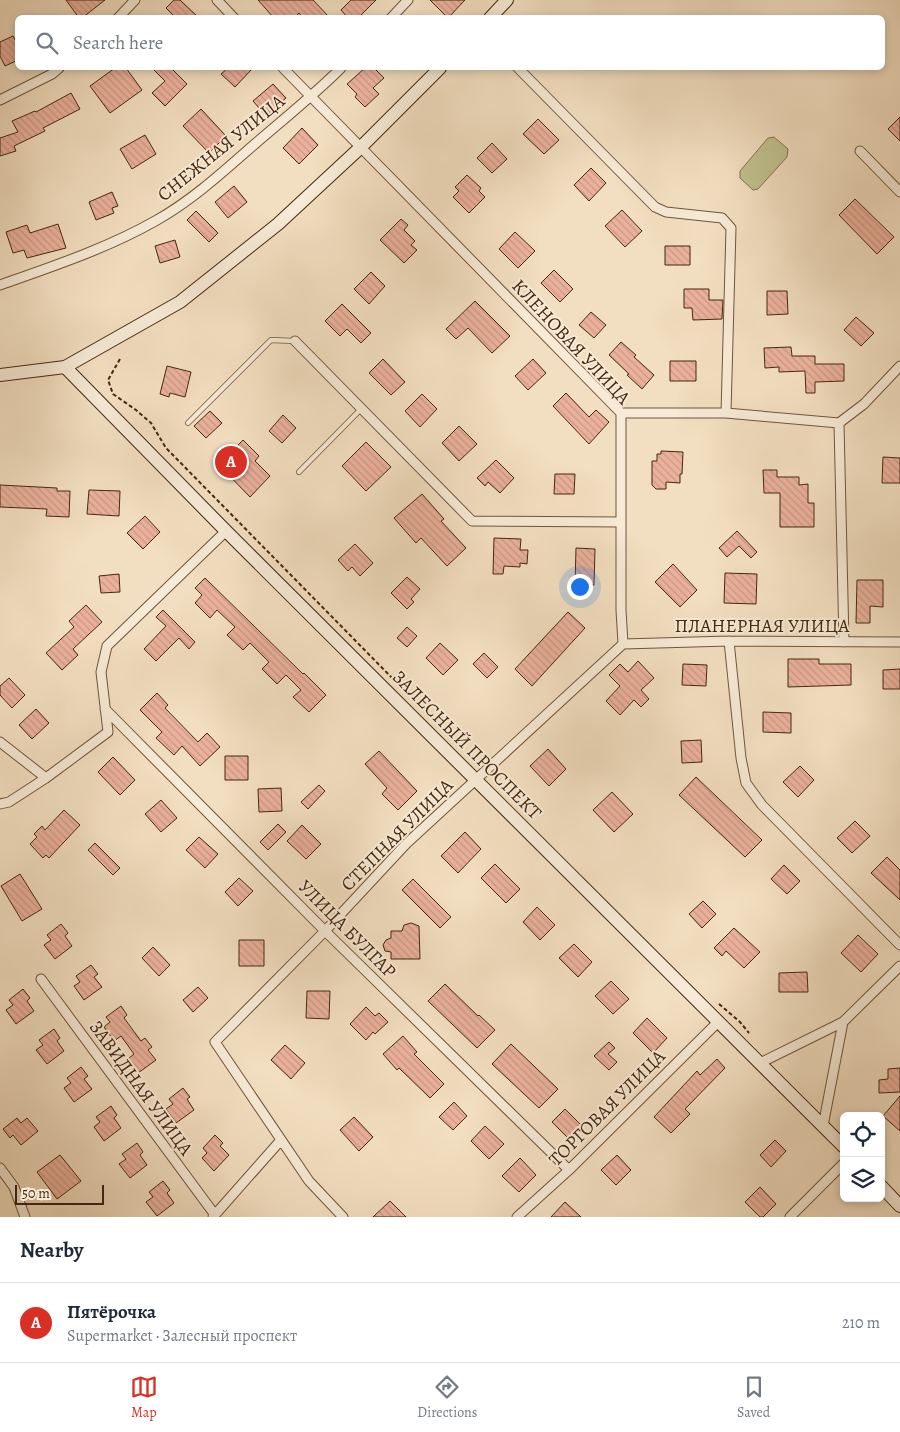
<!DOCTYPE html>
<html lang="en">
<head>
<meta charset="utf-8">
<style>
  body { margin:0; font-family:Alegreya,serif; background:#f6f6f7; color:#1f2937 }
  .controls { position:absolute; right:15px; bottom:15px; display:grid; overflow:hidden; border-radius:8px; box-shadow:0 2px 8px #0003 }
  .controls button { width:45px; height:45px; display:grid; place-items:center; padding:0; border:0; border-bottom:1px solid #e0e1e3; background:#fff; color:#1f2937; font:25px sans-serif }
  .scale { position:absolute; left:15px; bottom:12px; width:89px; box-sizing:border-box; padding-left:5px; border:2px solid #44270e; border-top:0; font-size:14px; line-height:18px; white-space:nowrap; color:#44270e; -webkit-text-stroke:4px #f7ead6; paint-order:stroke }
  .you { position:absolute; left:579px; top:586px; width:18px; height:18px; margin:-12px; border:4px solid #fff; border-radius:50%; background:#1a73e8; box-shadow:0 0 0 8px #1a73e833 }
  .badge { display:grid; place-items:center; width:32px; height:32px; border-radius:50%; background:#d93025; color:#fff; font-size:16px; font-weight:700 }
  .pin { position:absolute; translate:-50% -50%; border:2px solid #fff; box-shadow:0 1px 5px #0006 }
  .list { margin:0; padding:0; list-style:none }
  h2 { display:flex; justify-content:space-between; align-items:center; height:65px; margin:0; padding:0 20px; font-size:21px }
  h2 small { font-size:16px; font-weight:400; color:#747a83 }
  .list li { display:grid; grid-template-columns:32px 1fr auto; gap:15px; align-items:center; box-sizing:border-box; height:80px; padding:0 20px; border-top:1px solid #e0e1e3 }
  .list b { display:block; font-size:19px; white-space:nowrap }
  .list p { margin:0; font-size:16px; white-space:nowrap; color:#747a83 }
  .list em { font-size:16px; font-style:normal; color:#747a83 }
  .icon { flex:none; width:28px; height:28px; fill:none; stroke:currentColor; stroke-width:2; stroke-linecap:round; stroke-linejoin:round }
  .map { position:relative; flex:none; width:900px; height:1217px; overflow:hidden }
  .search { position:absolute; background:#fff; box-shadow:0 2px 8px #0003; left:15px; right:15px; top:15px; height:55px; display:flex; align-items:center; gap:12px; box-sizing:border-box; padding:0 18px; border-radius:8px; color:#747a83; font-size:19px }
  .sheet { height:145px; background:#fff }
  nav { display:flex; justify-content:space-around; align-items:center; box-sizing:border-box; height:70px; border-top:1px solid #e0e1e3; background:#fff; font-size:14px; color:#747a83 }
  nav a { display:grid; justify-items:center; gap:2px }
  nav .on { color:#d93025 }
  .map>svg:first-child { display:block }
  .pitch { fill:#c0c08e; stroke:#82744e }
  .building { fill:url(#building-back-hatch); stroke:#44270e }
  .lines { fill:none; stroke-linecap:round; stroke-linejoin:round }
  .lane-casing { stroke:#70553a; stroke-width:6 }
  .street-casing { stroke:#70553a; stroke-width:11 }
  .secondary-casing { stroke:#44270e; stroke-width:14 }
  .path { stroke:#44270e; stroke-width:2; stroke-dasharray:4 2.5; stroke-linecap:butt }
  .lane { stroke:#f7ead6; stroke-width:4.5 }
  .street { stroke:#f7ead6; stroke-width:9 }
  .secondary { stroke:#f7ead6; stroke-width:12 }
  .labels { text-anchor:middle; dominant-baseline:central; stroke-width:4; stroke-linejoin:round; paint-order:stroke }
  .street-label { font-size:19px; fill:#44270e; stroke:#f7ead6 }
</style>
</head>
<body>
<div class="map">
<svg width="900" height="1217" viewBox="0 0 900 1217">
  <defs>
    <pattern id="building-back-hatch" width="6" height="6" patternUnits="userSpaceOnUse" patternTransform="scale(1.25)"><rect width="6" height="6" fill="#ebb19c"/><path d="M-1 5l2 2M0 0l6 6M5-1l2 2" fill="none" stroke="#cb9885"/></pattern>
  </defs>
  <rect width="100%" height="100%" fill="#f2dec0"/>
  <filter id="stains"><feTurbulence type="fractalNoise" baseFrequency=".004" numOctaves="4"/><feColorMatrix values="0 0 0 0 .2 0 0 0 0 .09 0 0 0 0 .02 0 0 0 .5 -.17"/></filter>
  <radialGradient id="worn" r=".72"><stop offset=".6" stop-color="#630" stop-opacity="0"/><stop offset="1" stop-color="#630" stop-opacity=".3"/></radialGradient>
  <!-- pitch -->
  <path class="pitch" d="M774,137l14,12 -1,8 -29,32 -5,1 -13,-12v-7l28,-33z"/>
  <!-- building -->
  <path class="building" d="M66,0h39l-23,18h-3z
    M174,0h6l19,18h-23l-10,-10z
    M258,0h55l17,18h-27l-4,-5 -4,5h-21z
    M351,0h25l-18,18h-10l-7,-8z
    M430,0h35l-17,18z
    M13,36l5,9v15l-13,6 -5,-10v-14z
    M115,68h11l16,22 -32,23 -20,-27z
    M152,68h19l16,16 -22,22 -13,-13 13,-12z
    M228,68h25l-18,19 -14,-13z
    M365,68h9l10,10 -11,10 6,6 -14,13 -10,-10 2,-3 -10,-10z
    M273,84l13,14 -20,18 -13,-15z
    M71,93l9,16 -37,19 2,3 -31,15 2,5 -16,5v-18l18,-6 -6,-11 23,-10 1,1z
    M201,109l25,27 -17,17 -26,-27z
    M900,117v24l-12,-12z
    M538,119l21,21 -15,14 -21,-20z
    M302,128l16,17 -19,19 -16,-16z
    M145,135l11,19 -24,15 -12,-20z
    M492,143l15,16 -15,14 -15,-15z
    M591,168l15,15 -17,18 -15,-16z
    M467,175l14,13 -2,3 6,6 -16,16 -16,-16 6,-6 -4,-4z
    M234,186l13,16 -19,16 -13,-16z
    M112,192l6,14 -6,2 2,5 -18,7 -7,-18z
    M855,199l39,38 -17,17 -38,-39z
    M622,210l20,21 -17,16 -20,-21z
    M196,211l22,22 -9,9 -22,-22z
    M401,219l7,6 -4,5 11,11 -4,4 6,5 -13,13 -24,-23z
    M58,224l8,24 -39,10 -3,-8 -11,3 -7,-21 21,-7 3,8z
    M515,232l20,19 -17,17 -19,-19z
    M175,240l5,17 -20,6 -5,-17z
    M665,246h25v19h-25z
    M554,270l19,19 -13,13 -19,-19z
    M371,272l14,14 -16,18 -15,-15z
    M684,289h25v11h14l-1,19 -29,1 -1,-12h-8z
    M767,291h20l1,23 -21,1z
    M475,301l35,35 -18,17 -24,-25 -12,11 -10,-10z
    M342,304l29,29 -10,10 -14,-14 -7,7 -15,-15z
    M591,312l15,13 -12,13 -15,-13z
    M856,317l18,16 -13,13 -17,-16z
    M621,342l15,13 -2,2 20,18 -12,14 -15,-14 2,-1 -20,-19z
    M791,347l1,9h23v8h29v17l-29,1v11h-9l-1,-22 -26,1v-5l-14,1 -1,-20z
    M383,359l22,23 -14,13 -22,-22z
    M533,359l13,14 -18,17 -13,-14z
    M670,361h26v20h-26z
    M167,366l24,6 -6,25 -15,-4 -1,4 -9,-3z
    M566,393l23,24 7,-7 13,12 -20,22 -36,-38z
    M422,394l15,15 -17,18 -15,-16z
    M210,411l12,12 -16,15 -12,-12z
    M283,415l13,13 -14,15 -13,-12z
    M459,426l18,18 -18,17 -17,-18z
    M243,440l16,16 -4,5 15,15 -20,21 -31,-32z
    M366,442l25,25 -25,24 -24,-25z
    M661,451l22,1 -1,22h-2v9l-14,-1v7h-10l-4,-4v-24h5v-7h4z
    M883,457l17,1v25h-18z
    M496,460l18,18 -14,15 -12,-11 -3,4 -8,-8z
    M763,470h14v7h22v8l9,-1v19h6v24h-34v-34h-16z
    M555,474h20l-1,20h-20z
    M0,485l57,3v3h13l-1,26 -23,-1 1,-7 -47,-2z
    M89,490l31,1 -1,25 -32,-2z
    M422,494l22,25 -3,2 25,27 -19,18 -26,-28 -5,5 -22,-25z
    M145,516l15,16 -17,17 -16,-16z
    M737,531l20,21 -6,6 -12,-12 -12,11 -8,-9z
    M494,538l27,1 -1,11h8l-1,14 -7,-1v4l-16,-1 -1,8h-10z
    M355,544l18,19 -13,13 -8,-9 -4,4 -10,-11z
    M576,548l19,1 -1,36h-19z
    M673,564l24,26 -17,17 -25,-25z
    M725,573l32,1 -1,30 -32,-1z
    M119,574l1,18 -19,1 -2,-17z
    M407,577l13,12 -9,10 3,3 -7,7 -16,-16z
    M205,578l98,96 1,-1 22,22 -17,17 -16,-15 8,-7 -15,-15 -9,9 -15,-15 7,-7 -19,-19 -7,7 -16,-15 8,-8 -18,-17 -7,8 -15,-15 7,-8 -7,-7z
    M857,580h26v27l-13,-1v17h-14z
    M86,605l16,17 -29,27 5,6 -16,15 -16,-17 28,-26 -5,-6z
    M163,610l32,32 -6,7 -10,-11 -23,23 -12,-12 22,-23 -10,-9z
    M568,612l17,16 -53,58 -17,-17z
    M407,627l10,9 -10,11 -10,-9z
    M440,643l18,17 -15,15 -17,-17z
    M484,653l14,14 -11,11 -14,-14z
    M788,659h31v5h32v21l-63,2z
    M638,661l16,17 -13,12 8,9 -8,8 -7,-7 -14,15 -14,-14 14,-15 -11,-11 11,-11 8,8z
    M683,664l24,1 -1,21 -24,-1z
    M900,669v20h-17v-19z
    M9,678l16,17 -13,13 -12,-13v-9z
    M157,693l11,12 -3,3 33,34 9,-9 13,14 -20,19 -18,-20 -8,9 -18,-17 6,-6 -22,-22z
    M36,709l13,14 -17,16 -13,-14z
    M763,712l28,1v20l-28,-1z
    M701,740l1,22 -20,1 -1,-22z
    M548,749l18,20 -17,17 -19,-20z
    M379,751l38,40 -19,19 -16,-16 5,-6 -22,-24z
    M225,756h23v24h-23z
    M113,757l22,23 -15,15 -22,-23z
    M800,766l14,14 -16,17 -15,-15z
    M696,777l66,63 -17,17 -66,-62z
    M319,785l6,6 -17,18 -7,-7z
    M281,788l1,23 -23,1 -1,-23z
    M612,792l21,22 -19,18 -21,-22z
    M161,800l16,18 -16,14 -16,-18z
    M64,810l16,15 -31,33 -3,-3 -3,3 -13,-14 7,-7 -3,-3 8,-8 3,4z
    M855,821l15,15 -18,17 -15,-15z
    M278,824l8,8 -18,18 -8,-8z
    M302,825l19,19 -15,15 -19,-18z
    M465,832l16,17 -23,24 -17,-17z
    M199,837l19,17 -13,14 -19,-18z
    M95,843l25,25 -7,7 -25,-25z
    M887,857l13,13v30l-29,-27z
    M495,864l25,25 -14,14 -25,-25z
    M784,865l16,16 -13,13 -16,-15z
    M20,874l22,35 -20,12 -21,-35z
    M239,878l14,13 -15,15 -13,-14z
    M413,879l38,38 -11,11 -38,-38z
    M703,901l13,13 -14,14 -13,-14z
    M537,907l18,18 -15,15 -17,-18z
    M411,923l8,3 1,33h-29v-7l-6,-1 -2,-6 3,-5 5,-2v-7h11l2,-6z
    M61,924l7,9 -3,3 7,10 -17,13 -11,-14 7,-5 -4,-5z
    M734,928l26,24 -16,16 -18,-17 -4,5 -8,-8z
    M858,935l20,19 -17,18 -20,-19z
    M239,940h25v26h-25z
    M574,944l18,18 -14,15 -19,-19z
    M153,947l17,18 -11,11 -17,-18z
    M91,965l7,9 -4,3 8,10 -18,13 -10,-14 6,-4 -4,-6z
    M807,972l1,20h-29v-19z
    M611,981l18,18 -16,15 -18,-18z
    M445,984l33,32 1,-1 16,15 -18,18 -49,-47z
    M198,987l10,11 -15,14 -10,-12z
    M23,989l7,9 -3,3 7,10 -18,13 -10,-14 7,-5 -4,-5z
    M307,991h23l-1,28 -23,-1z
    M121,1006l6,9 -3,3 17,23 4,-3 7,9 -4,3 8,10 -18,13 -10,-14 6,-5 -13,-18 -7,5 -10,-14 6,-5 -4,-5z
    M366,1007l9,9 4,-3 9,9 -13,12 -2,-2 -7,8 -16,-16z
    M647,1018l20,20 -14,15 -20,-20z
    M54,1029l6,9 -3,3 7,10 -17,13 -11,-14 7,-5 -4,-5z
    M403,1036l14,16 -3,2 30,30 -14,14 -31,-30 -2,2 -14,-16z
    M609,1042l6,6 -7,6 9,8 -8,8 -15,-14z
    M511,1044l47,45 -19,19 -47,-44z
    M285,1045l20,18 -14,16 -20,-19z
    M717,1059l8,9 -40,41 5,5 -19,19 -17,-16 43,-46 3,4z
    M81,1067l7,9 -4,3 8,10 -18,13 -10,-14 7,-5 -4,-5z
    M900,1068v24l-21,1v-13l9,-1v-10z
    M183,1088l7,9 -3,2 7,11 -18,13 -10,-14 7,-5 -4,-5z
    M900,1096v35l-17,-15z
    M454,1102l13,14 -14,14 -14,-13z
    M111,1106l6,9 -3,3 7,10 -17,13 -10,-14 6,-5 -4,-5z
    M565,1109l17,17 -13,13 -17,-17z
    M354,1117l19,20 -14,14 -19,-21z
    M17,1118l4,5 6,-5 11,13 -17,14 -8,-10 -3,3 -7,-9z
    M485,1126l19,18 -15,15 -18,-18z
    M215,1135l8,8 -3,3 9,9 -15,16 -12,-13 5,-5 -4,-5z
    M775,1140l11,11 -15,16 -11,-12z
    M137,1143l6,9 -3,3 7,10 -17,13 -11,-14 7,-5 -4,-5z
    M60,1155l21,26 -24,18 -20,-27z
    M617,1155l14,15 -15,15 -15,-15z
    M520,1158l16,17 -17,17 -17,-16z
    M163,1181l7,9 -3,3 7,10 -17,13 -11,-14 7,-5 -4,-5z
    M760,1187l16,17 -13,13h-3l-15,-15z
    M390,1201l16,16h-33z
    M565,1202l16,15h-30z"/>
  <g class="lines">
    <defs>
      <path id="lane" d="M188,423l83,-83 24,1
        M299,472l62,-63"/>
      <path id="street" d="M217,0l17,18
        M118,18l17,-18
        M391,18l17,-18
        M283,68l338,345v197l2,34
        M518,68l137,139 11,5 56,6 9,10 -5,185
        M0,100l52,-26 7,-6
        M860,151l40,41
        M0,285c54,-19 108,-37 157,-65 37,-21 68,-50 99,-77 29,-25 59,-49 85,-75
        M295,341l177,180 149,1
        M621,413h105l113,10 5,219
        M839,423l25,-19 36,-38
        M729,641l12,117 5,25 16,22 138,140
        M623,644l106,-3 171,1
        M105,709l220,222 244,239
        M0,742l46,36
        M0,804l9,-2 37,-24 62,-46 -7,-60 6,-26 119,-115
        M41,979l174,236
        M760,1063l83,-41
        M823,1126l20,-104 57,-56
        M0,1168l14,19 11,30
        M213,1217l68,-77
        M343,1217l-34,-36 -94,-139 110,-111 81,-87 217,-200
        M517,1217l52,-47 150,-149
        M790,1217l54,-54"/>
      <path id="secondary" d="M490,18l17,-18
        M65,367l161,164 618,616
        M0,375l65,-8 115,-65 98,-78 83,-77 79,-79
        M881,1186l19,20"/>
    </defs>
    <!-- lane casing -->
    <use href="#lane" class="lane-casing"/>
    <!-- street casing -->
    <use href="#street" class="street-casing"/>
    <!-- secondary casing -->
    <use href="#secondary" class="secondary-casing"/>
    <!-- path -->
    <path class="path" d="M120,359l-12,21 5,14 23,16 15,13 15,25 234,238
      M719,1004l21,18 9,11"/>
    <!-- lane -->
    <use href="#lane" class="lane"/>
    <!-- street -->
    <use href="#street" class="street"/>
    <!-- secondary -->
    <use href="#secondary" class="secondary"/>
  </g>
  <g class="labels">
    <!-- street labels -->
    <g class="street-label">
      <text transform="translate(221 148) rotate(-39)">СНЕЖНАЯ УЛИЦА</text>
      <text transform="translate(571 342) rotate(47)">КЛЕНОВАЯ УЛИЦА</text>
      <text x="762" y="626">ПЛАНЕРНАЯ УЛИЦА</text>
      <text transform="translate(467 745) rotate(45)">ЗАЛЕСНЫЙ ПРОСПЕКТ</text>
      <text transform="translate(397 835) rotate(-45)">СТЕПНАЯ УЛИЦА</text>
      <text transform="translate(347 929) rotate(45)">УЛИЦА БУЛГАР</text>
      <text transform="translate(141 1088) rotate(54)">ЗАВИДНАЯ УЛИЦА</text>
      <text transform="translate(607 1108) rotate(-45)">ТОРГОВАЯ УЛИЦА</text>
    </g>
  </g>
  <rect width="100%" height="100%" filter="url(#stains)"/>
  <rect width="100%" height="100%" fill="url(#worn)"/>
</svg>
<div class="controls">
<button><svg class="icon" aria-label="locate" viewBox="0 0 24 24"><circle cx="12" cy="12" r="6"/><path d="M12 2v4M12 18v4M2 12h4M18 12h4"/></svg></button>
<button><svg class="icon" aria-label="layers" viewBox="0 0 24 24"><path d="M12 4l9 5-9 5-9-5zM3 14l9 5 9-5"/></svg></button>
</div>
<div class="scale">50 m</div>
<div class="you"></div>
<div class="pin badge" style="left:231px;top:462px">A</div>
<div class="search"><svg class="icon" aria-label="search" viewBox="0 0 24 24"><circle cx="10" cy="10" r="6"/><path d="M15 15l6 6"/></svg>Search here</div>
</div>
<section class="sheet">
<h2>Nearby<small></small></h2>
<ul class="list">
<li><span class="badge">A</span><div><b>Пятёрочка</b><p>Supermarket · Залесный проспект</p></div><em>210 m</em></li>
</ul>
</section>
<nav>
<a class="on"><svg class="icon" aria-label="map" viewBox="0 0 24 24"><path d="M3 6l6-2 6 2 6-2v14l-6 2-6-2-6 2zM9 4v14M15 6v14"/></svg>Map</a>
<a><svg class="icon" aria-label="directions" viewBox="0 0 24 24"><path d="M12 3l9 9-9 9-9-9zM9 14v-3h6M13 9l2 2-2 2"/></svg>Directions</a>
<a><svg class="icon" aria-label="saved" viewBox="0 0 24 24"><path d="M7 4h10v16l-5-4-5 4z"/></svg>Saved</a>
</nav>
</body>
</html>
